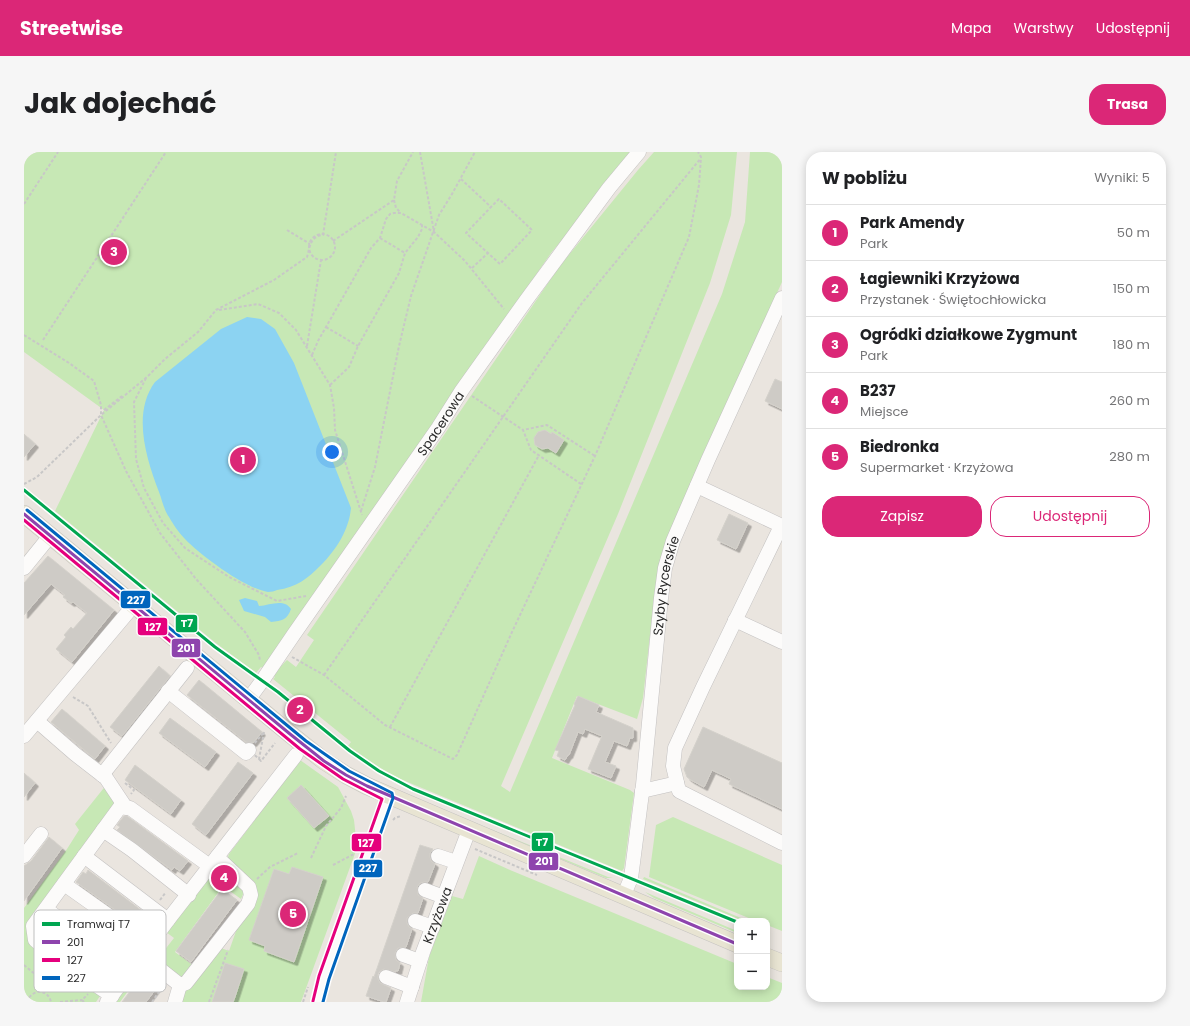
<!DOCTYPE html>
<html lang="pl">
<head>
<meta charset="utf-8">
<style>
  body { margin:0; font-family:Poppins,sans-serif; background:#f6f6f6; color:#202124 }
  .controls { position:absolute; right:12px; bottom:12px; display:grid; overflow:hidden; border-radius:8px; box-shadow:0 2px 10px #0003 }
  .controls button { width:36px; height:36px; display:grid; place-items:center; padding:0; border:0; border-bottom:1px solid #e0e0e0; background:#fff; color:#202124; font:20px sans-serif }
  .you { position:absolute; left:308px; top:300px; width:14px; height:14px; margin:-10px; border:3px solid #fff; border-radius:50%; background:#1a73e8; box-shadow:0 0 0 6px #1a73e833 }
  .badge { display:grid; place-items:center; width:26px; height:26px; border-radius:50%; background:#db2777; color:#fff; font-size:13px; font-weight:700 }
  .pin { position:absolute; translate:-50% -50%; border:2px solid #fff; box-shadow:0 1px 4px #0006 }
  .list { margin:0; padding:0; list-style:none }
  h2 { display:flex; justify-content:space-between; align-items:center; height:52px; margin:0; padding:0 16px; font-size:17px }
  h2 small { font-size:13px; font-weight:400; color:#757577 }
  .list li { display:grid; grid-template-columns:26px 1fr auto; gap:12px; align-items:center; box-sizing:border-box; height:56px; padding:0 16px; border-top:1px solid #e0e0e0 }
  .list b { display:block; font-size:15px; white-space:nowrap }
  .list p { margin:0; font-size:13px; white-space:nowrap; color:#757577 }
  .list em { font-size:13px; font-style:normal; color:#757577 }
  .actions { display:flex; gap:8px; padding:12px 16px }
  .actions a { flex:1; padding:9px 0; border:1px solid #db2777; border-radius:16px; text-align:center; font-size:14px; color:#db2777 }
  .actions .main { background:#db2777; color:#fff }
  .map { position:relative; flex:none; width:758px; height:850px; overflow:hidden; border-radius:16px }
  header { display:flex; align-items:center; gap:24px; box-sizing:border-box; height:56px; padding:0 20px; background:#db2777; color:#fff }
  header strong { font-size:19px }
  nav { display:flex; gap:22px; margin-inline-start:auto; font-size:14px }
  .intro { display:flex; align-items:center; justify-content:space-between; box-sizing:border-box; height:96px; padding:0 24px }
  h1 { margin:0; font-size:28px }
  .button { padding:10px 18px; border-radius:16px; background:#db2777; color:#fff; font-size:14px; font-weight:700 }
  main { display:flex; gap:24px; padding:0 24px }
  aside { flex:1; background:#fff; border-radius:16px; box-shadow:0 2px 10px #0003 }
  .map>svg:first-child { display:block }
  .green { fill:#c7e8b5 }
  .water { fill:#8cd3f2 }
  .building { fill:#cecbc6; stroke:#d4d1cb; filter:url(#shadow) }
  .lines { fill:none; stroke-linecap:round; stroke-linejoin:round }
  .minor-casing { stroke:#c3c1c1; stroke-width:15 }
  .major-casing { stroke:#c5c3c1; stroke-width:18 }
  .path { stroke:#c8c7c7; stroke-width:2; stroke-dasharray:3 2; stroke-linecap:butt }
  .minor { stroke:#fcfbfa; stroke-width:14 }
  .major { stroke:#e8e4d2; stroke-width:17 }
  .bus-1-casing { stroke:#fff; stroke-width:6 }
  .bus-2-casing { stroke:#fff; stroke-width:6 }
  .bus-3-casing { stroke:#fff; stroke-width:6 }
  .bus-1 { stroke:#8e44ad; stroke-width:3 }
  .bus-2 { stroke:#e5007d; stroke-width:3 }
  .bus-3 { stroke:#0065bd; stroke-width:3 }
  .tram-1-casing { stroke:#fff; stroke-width:6 }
  .tram-1 { stroke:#00a651; stroke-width:3 }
  .labels { text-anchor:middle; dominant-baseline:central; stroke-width:4; stroke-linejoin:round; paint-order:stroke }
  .street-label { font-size:13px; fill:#2a2a2a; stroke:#fff }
  .key { fill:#fff; stroke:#bfbfbf; stroke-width:1 }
  .key-label { font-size:11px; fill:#2a2a2a }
  .line-badge { stroke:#fff; stroke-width:1.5 }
  .badge-label { font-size:11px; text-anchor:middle; font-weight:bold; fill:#fff }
</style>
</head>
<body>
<header>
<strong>Streetwise</strong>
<nav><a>Mapa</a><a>Warstwy</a><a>Udostępnij</a></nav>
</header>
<div class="intro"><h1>Jak dojechać</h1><a class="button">Trasa</a></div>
<main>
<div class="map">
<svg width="758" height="850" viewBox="0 0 758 850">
  <defs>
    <filter id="shadow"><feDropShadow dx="3.5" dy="3.5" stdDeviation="0" flood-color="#0004"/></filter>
  </defs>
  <rect width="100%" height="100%" fill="#eae5df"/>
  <!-- green -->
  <path class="green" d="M0,0h612l-85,101 -287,416 -3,-2 -5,6 -39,-29 -162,-133 49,-101 -80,-58z
    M630,0h83l-6,63 -21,68 -92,231 -117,272 9,6 212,-498 23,-72 5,-70h32v130l-78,173 -37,85 -12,50 -12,108 -6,21 -60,-23 -25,62 78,32 4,3 -10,75 -2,3 -229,-95 -28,-18 -17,-12 3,-4 -78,-63 2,-2 -3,-2 15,-15 9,7 18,-27 -7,-5 252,-368 79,-97z
    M276,608l38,27 13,24 3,9 3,28 -56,154h-124l5,-16 36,-39 11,4 12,-34 13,-21 -27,-36 2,-6z
    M83,632l11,20 -89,123 71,66v3l-4,6h-72v-94l43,-59 12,-19 -4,-6z
    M649,665l109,48v66l-15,-6v-4h-11l-107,-44 7,-52z
    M442,667l142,58 5,1h-7z
    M455,704l31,14 227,94v23h30v-10l15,6v19h-361l8,-45 23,-61 11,3z
    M196,714l23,20 1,6 -3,7 -18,-13 -48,66 20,15 -10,13 -29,-19 18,-23 -8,-6 50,-65z
    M620,725l104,44h-5l-100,-42z
    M621,740l92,39v2l-83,-35z
    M120,814l1,2 -25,34h-4l25,-35z"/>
  <!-- water -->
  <path class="water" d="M223,165l14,2 14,10 19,34 57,145c-2,22 -15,42 -30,57 -14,14 -24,22 -44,25 -2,1 -6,2 -9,2 -22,-3 -68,-37 -83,-53 -6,-6 -12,-15 -16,-22 -5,-7 -7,-17 -10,-25 -13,-34 -27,-79 -4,-110l66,-53z
    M221,446l12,3 2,5c11,-1 25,-8 32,3 -4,11 -9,12 -20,13l-6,-5 -21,-6 -5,-11z"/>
  <!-- building -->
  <path class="building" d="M751,227l7,3v27l-17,-8z
    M521,278l6,4 1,-2 12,8 -8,13 -8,-5 -6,1 -7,-4 -1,-7 4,-6z
    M0,282l11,10 -11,13z
    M705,362l19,9 -12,26 -19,-9z
    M24,404l66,54 -42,52 -16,-13 10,-12 -2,-2 7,-8 2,2 14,-16 -14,-11 -2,1 -8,-6 2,-2 -14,-11 -27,31v-32z
    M135,514l11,10 -48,60 -12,-9z
    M175,528l63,52 -9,11 -7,-1 -59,-47z
    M554,544l21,9 -3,7 37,16v10h-3l-3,8 -13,-5 -9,21 11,4 -5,12 -23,-9 14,-33 -17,-7 -2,5 -5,-2 -9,23h-1l-3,5 -8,-4 2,-5 -4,-1 20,-45 -1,-1z
    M38,557l43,37 -10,13 -44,-37z
    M146,566l46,34 -11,15 -46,-34z
    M679,575l79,36v46l-53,-25 2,-5 -19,-9 -8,17 -13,-7 -4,-3 -3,-8z
    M214,610l15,11 -47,62 -14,-11z
    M111,613l46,35 -10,14 -46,-34z
    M0,621l11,10 -11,14z
    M277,633l28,31 -15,12 -27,-30z
    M100,664h3l61,45 -8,10 -6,-4 -2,3 -55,-40 3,-3 -3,-2z
    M25,685l13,11 -38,53v-35l7,-5z
    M396,693l13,4 -3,4v4l1,4 4,3 -7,18h-4l-4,1 -3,4 1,8 5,3 -5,15h-5l-6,5v5l2,4 3,2 -6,18 -8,1 -3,5 1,7 4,3 -2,8 -2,-1v2l-12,-3 -4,2 -2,3v5l2,4 11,5 -5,14h-2l-18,-6 7,-20 1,1z
    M268,715l31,10 -29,85 -30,-11 1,-5 -16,-6 25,-71 15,5z
    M64,718l54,41 -2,3 5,4 -6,9 -63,-45 7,-10 3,2z
    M198,737l15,11 -46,62 -15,-11z
    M201,811l19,6 -9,28 -2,5h-21z
    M122,818l16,11 -16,21h-24z"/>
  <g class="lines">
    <defs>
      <g id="minor">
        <path d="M673,334l85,40"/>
        <path d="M757,374l-78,161 -28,61 -2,18 6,25 103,52"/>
        <path d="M0,416l26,-32"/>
        <path d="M711,468l47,22"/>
        <path d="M144,539l78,62 3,-3"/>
        <path id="s1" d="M224,548l14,-19 32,-47 144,-206 24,-38 65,-91 82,-111 30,-36"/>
        <path d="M13,569l38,33 31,24 20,30"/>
        <path d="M0,584l110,-131"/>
        <path d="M78,623l85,-107"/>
        <path d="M618,639l35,-8"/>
        <path d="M79,678l29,20 57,45"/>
        <path d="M0,704l17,-22"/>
        <path d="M60,704l84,64"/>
        <path d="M414,704l18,6"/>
        <path d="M40,732l86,61"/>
        <path d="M401,738l19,7"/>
        <path id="s2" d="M600,743l7,-17 12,-93 18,-187 4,-30 8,-27 35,-81 74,-162"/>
        <path d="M22,757l84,62"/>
        <path d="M391,769l18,6"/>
        <path d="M118,803l38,30 -5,17"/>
        <path d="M379,803l17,6"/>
        <path d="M362,825l26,10"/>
        <path d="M156,833l6,-2 62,-79 3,-9 -2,-8 -32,-30"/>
        <path d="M88,844l-60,-41 -17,-15 -2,-14 87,-119 10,1 81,59"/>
        <path d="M83,850l61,-82 128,-165"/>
        <path d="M294,850l6,-24 64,-182"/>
        <path id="s3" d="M383,850l16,-50 46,-122"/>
      </g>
      <path id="major" d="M0,362l266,220 34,27 22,14 21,11 370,158
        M743,805l15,6"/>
    </defs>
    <!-- minor casing -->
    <use href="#minor" class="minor-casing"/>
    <!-- major casing -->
    <use href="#major" class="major-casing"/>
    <!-- path -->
    <path class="path" d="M396,0l14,80 31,29 39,48
      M437,27l30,28 -25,26 34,31 32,-34 -33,-31 -8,8
      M370,48l2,8 4,4
      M0,52l34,-52
      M263,78l23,14
      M285 95a13 13 0 1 1 26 0a13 13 0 1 1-26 0Z
      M356,86l25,15
      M309,89l61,-41 3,-19 16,-29
      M448,116l16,-15
      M195,158l39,-6 21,9 17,17 34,55 4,23 1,22 27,85
      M302,175l32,19
      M0,183l45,28 25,18 7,24v10l25,56 34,62 36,46 49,53 14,23 1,6
      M19,188l123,-188
      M283,194l14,-86
      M288,203l6,-14 53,-93 9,-10 6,-19 4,-5 4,-1h7l33,19
      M122,226l-12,24 2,57 8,29 19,35 22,25 44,29 48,24 29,-5
      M306,233l19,-18 9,-21 41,-73 6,-20 13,-16 4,-8v-4
      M448,244l51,34
      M80,258l18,-14
      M0,332l13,-7 64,-62 46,-38 18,-18 33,-27 18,-22 58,-30 33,-23c3,-10 3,-21 16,-22l13,-83
      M557,332l-50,-34 -8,-20 24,-5 48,31
      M337,359l14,-44 24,-121 12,-50 28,-81 13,-21 23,-42
      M268,505l32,18 61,50 68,34 4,-4 55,-123 83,-176 94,-219 10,-52 2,-28 -3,-5
      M300,523l258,-372 119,-145
      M49,545l15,9 23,37
      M366,575l149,-272
      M240,580l-5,27 -10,-9z
      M235,607l2,2 14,-18
      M101,631l9,7 -3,4
      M369,668l2,-2 6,-2
      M451,697l62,26
      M287,706l15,-32 15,-18 5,-12
      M309,713l21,-11
      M233,727l13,-12 28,-14
      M136,748l6,-8
      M0,813l12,10 8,-11
      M12,823l2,17
      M3,850c4,-13 21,-14 24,0
      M36,850l22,-2
      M60,850l-2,-2 6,-6
      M128,850l11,-16
      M185,850l19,-52
      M279,850l5,-15"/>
    <!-- minor -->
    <use href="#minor" class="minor"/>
    <!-- major -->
    <use href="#major" class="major"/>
    <defs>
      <path id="bus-1" d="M0,362l266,220 34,27 22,14 21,11 370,158"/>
      <path id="bus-2" d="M0,368l276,229 43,30 39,20 -63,177 -6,25"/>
      <path id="bus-3" d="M3,358l279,231 43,30 43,22 1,5 -64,181 -6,23"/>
    </defs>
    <!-- bus-1 casing -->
    <use href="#bus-1" class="bus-1-casing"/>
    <!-- bus-2 casing -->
    <use href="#bus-2" class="bus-2-casing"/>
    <!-- bus-3 casing -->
    <use href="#bus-3" class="bus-3-casing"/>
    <!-- bus-1 -->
    <use href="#bus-1" class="bus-1"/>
    <!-- bus-2 -->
    <use href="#bus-2" class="bus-2"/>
    <!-- bus-3 -->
    <use href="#bus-3" class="bus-3"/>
    <defs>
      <path id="tram-1" d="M0,338l191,157 63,45 72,59 29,20 34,18 324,133"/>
    </defs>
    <!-- tram-1 casing -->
    <use href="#tram-1" class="tram-1-casing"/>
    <!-- tram-1 -->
    <use href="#tram-1" class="tram-1"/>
  </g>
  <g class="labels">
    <!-- street labels -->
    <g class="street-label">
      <text stroke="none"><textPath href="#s1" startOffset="337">Spacerowa</textPath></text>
      <text stroke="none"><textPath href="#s2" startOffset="313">Szyby Rycerskie</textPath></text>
      <text stroke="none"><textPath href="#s3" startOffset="92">Krzyżowa</textPath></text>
    </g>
  </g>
  <!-- legend -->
  <rect x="10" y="758" width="132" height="82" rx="6" class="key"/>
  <rect x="18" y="770" width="18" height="4" fill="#00a651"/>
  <rect x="18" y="788" width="18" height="4" fill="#8e44ad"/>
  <rect x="18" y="806" width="18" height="4" fill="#e5007d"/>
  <rect x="18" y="824" width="18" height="4" fill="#0065bd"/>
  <g class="key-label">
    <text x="43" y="776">Tramwaj T7</text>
    <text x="43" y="794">201</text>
    <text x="43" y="812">127</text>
    <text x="43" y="830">227</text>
  </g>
  <g class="line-badge">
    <rect x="96" y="438" width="31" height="19" rx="4" fill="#0065bd"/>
    <rect x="151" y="462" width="23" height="19" rx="4" fill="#00a651"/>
    <rect x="113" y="465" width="31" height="19" rx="4" fill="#e5007d"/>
    <rect x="147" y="486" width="30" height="20" rx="4" fill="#8e44ad"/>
    <rect x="507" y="680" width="23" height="20" rx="4" fill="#00a651"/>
    <rect x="327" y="681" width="31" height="19" rx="4" fill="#e5007d"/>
    <rect x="504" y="700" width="31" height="19" rx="4" fill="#8e44ad"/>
    <rect x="329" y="707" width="30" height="19" rx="4" fill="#0065bd"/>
  </g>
  <g class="badge-label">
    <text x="112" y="452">227</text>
    <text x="163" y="475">T7</text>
    <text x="129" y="479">127</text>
    <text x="162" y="500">201</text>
    <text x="518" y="694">T7</text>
    <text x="342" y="695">127</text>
    <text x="520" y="713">201</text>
    <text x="344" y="720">227</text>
  </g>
</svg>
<div class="controls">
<button>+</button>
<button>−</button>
</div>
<div class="you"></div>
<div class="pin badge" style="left:219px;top:308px">1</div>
<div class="pin badge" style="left:276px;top:558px">2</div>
<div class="pin badge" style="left:90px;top:100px">3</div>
<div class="pin badge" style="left:200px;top:726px">4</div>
<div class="pin badge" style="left:269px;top:762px">5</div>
</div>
<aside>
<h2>W pobliżu<small>Wyniki: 5</small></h2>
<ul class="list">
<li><span class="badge">1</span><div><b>Park Amendy</b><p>Park</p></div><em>50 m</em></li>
<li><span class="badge">2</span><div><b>Łagiewniki Krzyżowa</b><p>Przystanek · Świętochłowicka</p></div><em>150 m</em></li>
<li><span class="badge">3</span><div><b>Ogródki działkowe Zygmunt</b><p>Park</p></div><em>180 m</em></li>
<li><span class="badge">4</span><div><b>B237</b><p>Miejsce</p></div><em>260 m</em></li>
<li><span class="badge">5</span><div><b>Biedronka</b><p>Supermarket · Krzyżowa</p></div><em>280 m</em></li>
</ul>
<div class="actions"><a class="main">Zapisz</a><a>Udostępnij</a></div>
</aside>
</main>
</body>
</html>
